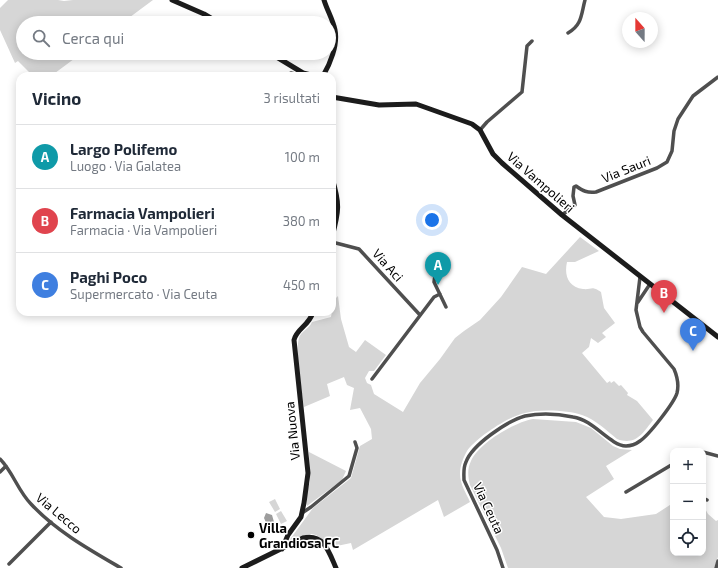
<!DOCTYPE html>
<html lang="it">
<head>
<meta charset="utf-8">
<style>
  body { margin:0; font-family:"Exo 2",sans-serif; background:#f2f2f3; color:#1f2937 }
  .controls { position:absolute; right:12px; bottom:12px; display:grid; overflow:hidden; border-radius:8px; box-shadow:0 2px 10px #0003 }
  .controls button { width:36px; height:36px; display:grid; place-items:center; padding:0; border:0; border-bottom:1px solid #e0e1e3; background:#fff; color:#1f2937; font:20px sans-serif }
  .compass { position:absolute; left:622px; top:12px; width:36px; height:36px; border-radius:50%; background:#fff; box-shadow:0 2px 10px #0003; rotate:339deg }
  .you { position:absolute; left:432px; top:220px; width:14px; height:14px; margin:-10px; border:3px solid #fff; border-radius:50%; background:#1a73e8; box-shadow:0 0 0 6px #1a73e833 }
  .badge { display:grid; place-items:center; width:26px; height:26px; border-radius:50%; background:#000; color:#fff; font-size:13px; font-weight:700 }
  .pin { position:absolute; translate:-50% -33px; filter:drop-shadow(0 1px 2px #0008) }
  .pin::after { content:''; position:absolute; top:21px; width:14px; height:12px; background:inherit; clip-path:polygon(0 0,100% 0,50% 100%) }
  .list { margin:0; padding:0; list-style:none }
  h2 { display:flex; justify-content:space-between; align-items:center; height:52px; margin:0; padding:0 16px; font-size:17px }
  h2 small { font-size:13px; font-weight:400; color:#747a83 }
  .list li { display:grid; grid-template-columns:26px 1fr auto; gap:12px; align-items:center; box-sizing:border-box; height:64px; padding:0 16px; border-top:1px solid #e0e1e3 }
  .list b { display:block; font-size:15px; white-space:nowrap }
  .list p { margin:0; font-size:13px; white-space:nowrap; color:#747a83 }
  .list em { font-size:13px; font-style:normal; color:#747a83 }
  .icon { flex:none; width:22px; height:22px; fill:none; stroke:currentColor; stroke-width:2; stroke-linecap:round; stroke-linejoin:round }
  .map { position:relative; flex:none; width:718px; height:568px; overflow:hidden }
  .search { position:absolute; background:#fff; box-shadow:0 2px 10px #0003; left:16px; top:16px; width:320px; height:44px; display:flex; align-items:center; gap:10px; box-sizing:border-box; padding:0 14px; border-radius:22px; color:#747a83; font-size:15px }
  .panel { position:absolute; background:#fff; box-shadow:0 2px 10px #0003; left:16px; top:72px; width:320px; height:244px; border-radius:12px }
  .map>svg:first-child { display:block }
  .green { fill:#d6d6d6 }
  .water { fill:#9d9d9d }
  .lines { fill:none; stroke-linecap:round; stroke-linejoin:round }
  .street { stroke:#4f4f4f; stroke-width:3.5 }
  .secondary { stroke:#1c1c1c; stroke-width:5 }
  .poi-dot { fill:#000; stroke:#fff; stroke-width:1.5 }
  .labels { text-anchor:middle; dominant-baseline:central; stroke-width:3; stroke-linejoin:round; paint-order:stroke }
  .street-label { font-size:13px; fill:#000; stroke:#fff }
  .poi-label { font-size:13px; font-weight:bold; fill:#000; stroke:#fff; text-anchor:start }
</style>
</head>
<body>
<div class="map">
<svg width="718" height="568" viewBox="0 0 718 568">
  <rect width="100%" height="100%" fill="#fff"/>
  <!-- green -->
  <path class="green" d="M8,0h50l6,1 9,-1h80l-31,23h-99v30h59l-31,23h-18l-15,-15 -3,2 -15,-33v-22z
    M580,237l19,14 -24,11h-8c-3,13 1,25 16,27 9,1 8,-4 18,3l3,16 11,15 -13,10 4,4 -8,6 -7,-5 -2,9 -7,6 25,30 3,-2 1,2 3,-2 5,5 2,-1 7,8 -1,2 10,6 16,19c-10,13 -17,26 -36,19 -11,-9 -21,-19 -35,-24 -14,-5 -43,-6 -57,-2 -16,3 -49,25 -58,38 -4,7 -7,15 -7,23 0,10 6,19 10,28l-26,15 -6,-17 -85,50 -2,-7 -19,4c-24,-20 -18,-13 -44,-5l25,-34 38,-30 9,-32 12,-7 -1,-10 -11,-21 -10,2 4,-22 -7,-3 -3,-8 -17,7 3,12 -26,11c-2,-16 -9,-56 -5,-69 2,-7 10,-9 13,-16l19,-5 3,-17 4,-4 3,23 8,28 7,5 9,-12 21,15 -12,16h-5l-4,7 2,5 4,2 3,9 29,18 17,-29 20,-24 15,-21 9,-7 16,-11 21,-23 21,-30 24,7z
    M533,419l43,3 15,6 22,18 7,3 12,1 -26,16 8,13 -28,18 18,20 17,2 35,-5 17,-11v50h30v-48l5,9 8,7 2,-1v37l-4,11h-206l-7,-20 -31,-63c-2,-8 -3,-16 1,-24 8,-18 44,-39 62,-42z
    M309,452l37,19 -4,9 -35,26v-15l3,-9z
    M275,499l5,10 -5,3 -6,-10z
    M281,511l6,10 -6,3 -5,-10z"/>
  <!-- water -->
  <path class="water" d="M266,513l6,2 2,7 -1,3 -3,2 -3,-2 -3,-7z"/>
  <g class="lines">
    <!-- street -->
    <path class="street" d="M568,33c14,-8 13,-18 17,-33
      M287,76l4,-3 8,2 4,-2
      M480,130l7,-8 35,-30 5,-46 5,-5
      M562,215l13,-10 -2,-9 1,-9 2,-1c7,5 11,7 20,6l61,-24 10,-6 5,-11 2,-20 4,-12 15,-23 25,-19
      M332,242l27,7 61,66
      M431,260l4,15 -1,7 12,25
      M638,302l12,-18
      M372,379l62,-82 6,-3
      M703,452l15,4
      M0,459c13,13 18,32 31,45 25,27 59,46 90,64
      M0,472l6,-6
      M626,492l47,-28
      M703,498l4,2
      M302,513l9,-6 38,-31 8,-28 -2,-6
      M9,564l42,-42
      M503,568l-6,-18 -33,-70c0,-6 -1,-12 2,-18 6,-17 41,-41 59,-46 15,-3 34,-2 48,1 21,3 36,28 53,29 5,0 10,-2 14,-5 9,-6 34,-38 37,-48 2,-8 0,-17 -3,-24l-31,-37 -3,-5 -4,-17 4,-33
      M716,568l2,-7"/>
    <!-- secondary -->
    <path class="secondary" d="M172,0l32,14 15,9
      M270,53l33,20 12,3
      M323,76c7,-12 15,-31 12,-46 -2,-10 -8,-20 -11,-30
      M332,97l47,8 37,-1 56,20 8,6 13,24 9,9 60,52 156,122
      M332,178c8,26 7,33 0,59
      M282,549l6,-14 13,-18 3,-14 4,-30 -14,-133c3,-12 15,-14 19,-28
      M242,568l61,-30c21,-5 26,14 33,30"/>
  </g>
  <!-- markers -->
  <circle class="poi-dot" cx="251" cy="535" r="4"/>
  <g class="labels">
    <!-- street labels -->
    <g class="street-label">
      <text transform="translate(626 169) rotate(-22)">Via Sauri</text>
      <text transform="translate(541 182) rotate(41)">Via Vampolieri</text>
      <text transform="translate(388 265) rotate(48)">Via Aci</text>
      <text transform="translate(292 431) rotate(-96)">Via Nuova</text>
      <text transform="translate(489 508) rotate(65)">Via Ceuta</text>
      <text transform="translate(59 513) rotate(40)">Via Lecco</text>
    </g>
    <!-- poi labels -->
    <g class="poi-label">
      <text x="259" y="528">Villa<tspan x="259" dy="15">Grandiosa FC</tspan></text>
    </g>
  </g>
</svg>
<div class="controls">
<button>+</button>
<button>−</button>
<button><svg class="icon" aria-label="locate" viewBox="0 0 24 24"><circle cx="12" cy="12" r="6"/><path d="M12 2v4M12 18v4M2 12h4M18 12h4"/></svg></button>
</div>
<svg class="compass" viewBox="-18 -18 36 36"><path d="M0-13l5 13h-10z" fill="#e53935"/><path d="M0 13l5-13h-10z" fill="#747a83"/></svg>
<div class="you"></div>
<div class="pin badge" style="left:438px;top:285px;background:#0f9aa8">A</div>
<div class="pin badge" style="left:664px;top:313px;background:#e0444e">B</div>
<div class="pin badge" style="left:693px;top:351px;background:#3f7fe0">C</div>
<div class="search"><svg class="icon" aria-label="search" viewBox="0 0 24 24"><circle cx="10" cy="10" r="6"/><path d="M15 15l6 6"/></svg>Cerca qui</div>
<section class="panel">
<h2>Vicino<small>3 risultati</small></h2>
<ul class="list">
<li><span class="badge" style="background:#0f9aa8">A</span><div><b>Largo Polifemo</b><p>Luogo · Via Galatea</p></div><em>100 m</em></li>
<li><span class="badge" style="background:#e0444e">B</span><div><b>Farmacia Vampolieri</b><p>Farmacia · Via Vampolieri</p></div><em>380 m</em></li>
<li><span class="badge" style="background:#3f7fe0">C</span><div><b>Paghi Poco</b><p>Supermercato · Via Ceuta</p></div><em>450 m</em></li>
</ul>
</section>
</div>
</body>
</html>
